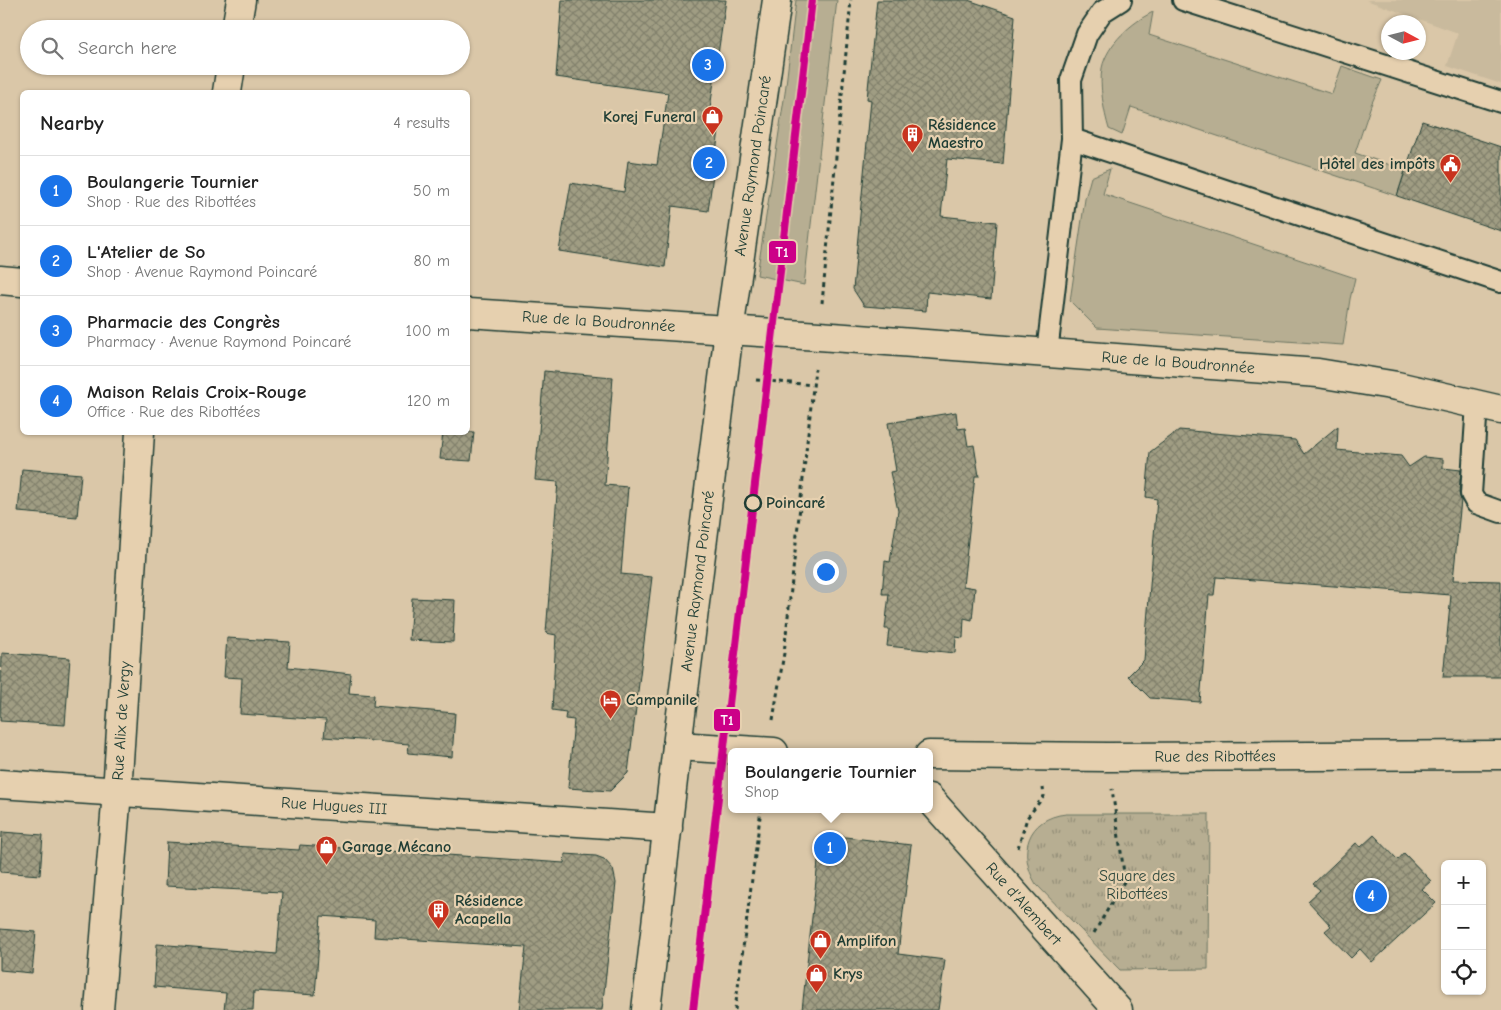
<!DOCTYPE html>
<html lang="en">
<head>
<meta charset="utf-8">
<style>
  body { margin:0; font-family:"Comic Neue",sans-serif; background:#f6f6f6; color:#222 }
  .controls { position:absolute; right:15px; bottom:15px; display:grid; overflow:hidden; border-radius:8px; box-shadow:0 1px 4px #0004 }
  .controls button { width:45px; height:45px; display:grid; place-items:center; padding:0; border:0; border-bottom:1px solid #e0e0e0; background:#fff; color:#222; font:25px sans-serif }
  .compass { position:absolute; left:1381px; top:15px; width:45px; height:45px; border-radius:50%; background:#fff; box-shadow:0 1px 4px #0004; rotate:97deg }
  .you { position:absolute; left:825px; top:571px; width:18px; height:18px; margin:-12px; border:4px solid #fff; border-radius:50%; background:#1a73e8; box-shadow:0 0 0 8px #1a73e833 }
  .badge { display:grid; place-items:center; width:32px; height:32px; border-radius:50%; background:#1a73e8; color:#fff; font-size:16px; font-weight:700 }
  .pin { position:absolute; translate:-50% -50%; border:2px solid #fff; box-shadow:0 1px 5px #0006 }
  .popup { position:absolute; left:728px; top:748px; width:205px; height:65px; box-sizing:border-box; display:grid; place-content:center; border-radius:8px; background:#fff; filter:drop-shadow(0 1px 4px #0005); font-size:16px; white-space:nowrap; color:#767676 }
  .popup b { font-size:19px; color:#222 }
  .popup::after { content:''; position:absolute; left:50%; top:100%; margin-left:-10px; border:10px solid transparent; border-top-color:#fff }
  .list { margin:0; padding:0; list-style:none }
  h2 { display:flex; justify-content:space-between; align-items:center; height:65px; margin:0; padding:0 20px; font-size:21px }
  h2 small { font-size:16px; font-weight:400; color:#767676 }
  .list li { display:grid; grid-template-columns:32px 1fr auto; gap:15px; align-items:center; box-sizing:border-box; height:70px; padding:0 20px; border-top:1px solid #e0e0e0 }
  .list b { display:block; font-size:19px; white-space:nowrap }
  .list p { margin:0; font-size:16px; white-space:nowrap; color:#767676 }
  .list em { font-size:16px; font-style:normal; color:#767676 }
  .icon { flex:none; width:28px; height:28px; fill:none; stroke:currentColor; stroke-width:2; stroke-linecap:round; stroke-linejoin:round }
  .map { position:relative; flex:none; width:1501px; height:1010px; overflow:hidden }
  .search { position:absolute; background:#fff; box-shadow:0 1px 4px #0004; left:20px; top:20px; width:450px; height:55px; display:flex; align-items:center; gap:12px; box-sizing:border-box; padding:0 18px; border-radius:28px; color:#767676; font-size:19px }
  .panel { position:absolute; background:#fff; box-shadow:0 1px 4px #0004; left:20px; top:90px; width:450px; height:345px; border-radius:8px }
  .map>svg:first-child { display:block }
  .built { fill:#c9ba9d }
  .grass { fill:#b7ae92; stroke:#6b7663 }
  .park { fill:url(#park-tufts); stroke:#6b7663 }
  .building { fill:url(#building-cross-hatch); stroke:#1f3d34 }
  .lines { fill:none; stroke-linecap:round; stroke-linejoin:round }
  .lane-casing { stroke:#1f3d34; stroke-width:24 }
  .street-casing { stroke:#1f3d34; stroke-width:31 }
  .secondary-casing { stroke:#1f3d34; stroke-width:31 }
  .path { stroke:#1f3d34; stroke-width:3; stroke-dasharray:4 4; stroke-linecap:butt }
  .lane { stroke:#e6d0af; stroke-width:20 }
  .street { stroke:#e6d0af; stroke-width:28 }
  .secondary { stroke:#e6d0af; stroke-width:28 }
  .tram-1-casing { stroke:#e6d0af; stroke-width:11 }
  .tram-1 { stroke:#c08; stroke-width:8 }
  .stop-dot { fill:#e6d0af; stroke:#1f3d34; stroke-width:2.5 }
  .labels { text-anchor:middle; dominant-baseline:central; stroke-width:4.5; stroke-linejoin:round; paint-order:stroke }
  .poi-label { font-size:16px; font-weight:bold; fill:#1f3d34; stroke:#e6d0af; text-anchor:start }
  .street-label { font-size:16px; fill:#1f3d34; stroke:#e6d0af }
  .stop-label { font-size:16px; font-weight:bold; fill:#1f3d34; stroke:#e6d0af; text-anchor:start }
  .park-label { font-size:16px; fill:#2e483d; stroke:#e6d0af }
  .line-badge { stroke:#e6d0af; stroke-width:2 }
  .badge-label { font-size:14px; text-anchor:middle; font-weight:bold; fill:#fff }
</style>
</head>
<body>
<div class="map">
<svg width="1501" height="1010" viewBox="0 0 1501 1010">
  <defs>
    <pattern id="park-tufts" width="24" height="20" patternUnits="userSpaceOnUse" patternTransform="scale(1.25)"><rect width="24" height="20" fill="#b7ae92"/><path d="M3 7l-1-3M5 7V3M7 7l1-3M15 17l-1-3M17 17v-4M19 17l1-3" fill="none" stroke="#948f78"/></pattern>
    <pattern id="building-cross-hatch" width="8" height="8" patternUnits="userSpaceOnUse" patternTransform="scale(1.25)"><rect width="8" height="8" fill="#a09d83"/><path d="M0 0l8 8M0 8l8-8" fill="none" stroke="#82816c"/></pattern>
  </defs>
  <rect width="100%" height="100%" fill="#dac7a8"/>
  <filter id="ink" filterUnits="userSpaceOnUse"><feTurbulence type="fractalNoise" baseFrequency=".02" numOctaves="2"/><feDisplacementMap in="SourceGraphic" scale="10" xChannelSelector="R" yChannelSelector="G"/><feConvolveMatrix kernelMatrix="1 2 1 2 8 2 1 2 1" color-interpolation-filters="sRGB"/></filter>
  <g filter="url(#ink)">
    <!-- built -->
    <path class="built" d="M1366,0h135v84l-54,-18 11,-33z"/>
    <!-- grass -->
    <path class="grass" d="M796,0h41l-33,285 -47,-10 28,-182z
      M1153,12l-4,23 183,59 10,-28 40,14 -11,25 -16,48 50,17 -8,26 -266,-89 -9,28 -13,-6c-5,-17 -10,-43 -7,-61 5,-24 30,-46 51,-56z
      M1110,169l-7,25 252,84 -5,21 -7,46 -246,-17 -27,-27 15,-102 6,-22z"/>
    <!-- park -->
    <path class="park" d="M1066,814h143l-1,155 -88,1 -84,-86c-19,-31 -9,-66 30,-70z"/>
    <!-- building -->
    <path class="building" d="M562,0h164l-18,122 12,1 -12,88 -36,-5 -7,61 -106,-16 12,-68 53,9 4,-31 29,4 11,-72 -112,-16z
      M877,0h91l47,16 -12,148 -56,-5 -6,57 56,6 -6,77 -64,-7 -1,19 -62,-5 -11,-17 18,-189 -4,-1z
      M1422,121l79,26v84l-104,-35z
      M544,371l69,6 -8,108 23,2 -7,87 31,3 -24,196 -18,18 -42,-3 6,-68 -9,-1 1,-7 -14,-2 4,-75 -10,-2 12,-151 -23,-2z
      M956,412l2,17 7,-1 3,18 6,-1 5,31h-4l-12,110 12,2 -3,32 -8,-2 -1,20 -7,-1 -1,16 -68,-7 2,-17h-4l4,-35h-7l3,-33 5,1 8,-51 -8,-39 6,-1 -8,-48z
      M1338,426l-1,24 64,6 8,11 15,-10 19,2v9l18,2 -2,23 2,7 -8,80 48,1v96h-58l8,-82 -235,-18 -2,18h-5l-9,107 -50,-4 -22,-22 16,-16 13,-161 -11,-2 4,-45 29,-22 116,10 9,14z
      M443,432h31l-3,29 -31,-2z
      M22,469l59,5 -4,43 -59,-5z
      M412,598l43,2 -2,42 -44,-2z
      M227,638l63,4 -2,25 63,7 -2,19 25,2 -1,11 82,7 -3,44 -44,-4 1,-9 -85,-7 2,-17 -86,-6 2,-36 -18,-1z
      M2,653l68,5 -5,67 -65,-4z
      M2,832l41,3 -3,40 -40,-3z
      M821,834l90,11 -13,109 47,6 -7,50h-136z
      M1374,835l24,25 6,-7 27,28 -9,8 14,14 -64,59 -12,-13 -9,9 -26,-27 6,-5 -23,-25 12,-11 -7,-6 43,-41 5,4z
      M167,842l132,8 1,-5 264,18 1,-9 31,2 8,3 9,10 3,14 -14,127h-83l7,-63 -152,-10 1,-17 -54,-4 -6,79 -61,-4 -1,19h-29l2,-17 -72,-6 3,-43 120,10 5,-62 -117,-6z
      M0,929l36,3 -4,41 -32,-3z"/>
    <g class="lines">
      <defs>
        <path id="lane" d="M1183,0l318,102
          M1072,139l429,143
          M1047,353l25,-214 -1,-59 16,-46 15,-22 19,-12
          M1477,404l-6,90 5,9 25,9"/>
        <g id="street">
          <path d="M236,29l5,-29"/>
          <path d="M227,92l4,-26"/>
          <path d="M0,280l22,2"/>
          <path id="s1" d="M468,313l351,23 499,37 79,13 104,24"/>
          <path d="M677,746l97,6"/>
          <path id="s2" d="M929,755l179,2 393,-2"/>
          <path id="s3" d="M0,784l668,44"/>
          <path id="s4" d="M929,798l189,212"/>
          <path id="s5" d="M99,1010l18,-218 23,-360"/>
        </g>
        <g id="secondary">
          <path id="s6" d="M646,1010l31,-264 52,-415 48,-331"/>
        </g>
      </defs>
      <!-- lane casing -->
      <use href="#lane" class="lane-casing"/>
      <!-- street casing -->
      <use href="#street" class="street-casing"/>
      <!-- secondary casing -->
      <use href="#secondary" class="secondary-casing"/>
      <!-- path -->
      <path class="path" d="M822,303l29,-303
        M756,380l58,5
        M773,720l11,-67 31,-284
        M1018,848l9,-30 17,-22 -1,-8
        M1094,933l31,-53 -13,-91
        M735,1010l26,-201"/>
      <!-- lane -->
      <use href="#lane" class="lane"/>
      <!-- street -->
      <use href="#street" class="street"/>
      <!-- secondary -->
      <use href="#secondary" class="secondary"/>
      <defs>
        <path id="tram-1" d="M693,1010l119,-1010"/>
      </defs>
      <!-- tram-1 casing -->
      <use href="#tram-1" class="tram-1-casing"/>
      <!-- tram-1 -->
      <use href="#tram-1" class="tram-1"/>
    </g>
  </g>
  <!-- icons -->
  <defs>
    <symbol id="shop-pin" viewBox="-11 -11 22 30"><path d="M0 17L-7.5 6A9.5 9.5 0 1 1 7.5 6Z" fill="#c8321e" stroke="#e6d0af"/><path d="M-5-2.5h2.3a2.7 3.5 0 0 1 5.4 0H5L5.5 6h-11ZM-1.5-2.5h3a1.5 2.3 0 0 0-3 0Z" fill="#fff"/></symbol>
    <symbol id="building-pin" viewBox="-11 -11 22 30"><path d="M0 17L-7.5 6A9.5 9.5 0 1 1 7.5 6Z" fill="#c8321e" stroke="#e6d0af"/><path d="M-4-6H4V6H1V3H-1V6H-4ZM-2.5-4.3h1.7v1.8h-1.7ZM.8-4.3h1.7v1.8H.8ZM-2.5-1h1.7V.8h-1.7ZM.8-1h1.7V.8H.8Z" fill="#fff"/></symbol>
    <symbol id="civic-pin" viewBox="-11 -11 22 30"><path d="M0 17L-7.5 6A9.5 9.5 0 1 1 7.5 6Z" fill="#c8321e" stroke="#e6d0af"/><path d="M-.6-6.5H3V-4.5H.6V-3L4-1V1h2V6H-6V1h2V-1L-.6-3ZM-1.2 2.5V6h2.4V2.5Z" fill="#fff"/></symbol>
    <symbol id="hotel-pin" viewBox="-11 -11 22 30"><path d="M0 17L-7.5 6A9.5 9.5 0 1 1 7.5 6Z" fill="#c8321e" stroke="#e6d0af"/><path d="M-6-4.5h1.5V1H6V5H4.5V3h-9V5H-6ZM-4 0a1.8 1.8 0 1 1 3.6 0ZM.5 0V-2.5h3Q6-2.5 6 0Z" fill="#fff"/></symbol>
  </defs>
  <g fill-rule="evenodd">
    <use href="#shop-pin" x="700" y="104" width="25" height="34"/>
    <use href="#building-pin" x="900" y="122" width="25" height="34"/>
    <use href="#civic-pin" x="1438" y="152" width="25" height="34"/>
    <use href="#hotel-pin" x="598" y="688" width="25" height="34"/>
    <use href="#shop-pin" x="314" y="834" width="25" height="34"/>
    <use href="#building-pin" x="426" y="898" width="25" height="34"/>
    <use href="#shop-pin" x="808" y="928" width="25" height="34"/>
    <use href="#shop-pin" x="804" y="962" width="25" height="34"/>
  </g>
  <!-- markers -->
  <circle class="stop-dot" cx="753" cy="503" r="8"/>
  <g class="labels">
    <!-- poi labels -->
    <g class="poi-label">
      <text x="696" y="117" text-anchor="end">Korej Funeral</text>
      <text x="928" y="125">Résidence<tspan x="928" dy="18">Maestro</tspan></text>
      <text x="1435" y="164" text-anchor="end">Hôtel des impôts</text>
      <text x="626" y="700">Campanile</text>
      <text x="342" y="847">Garage Mécano</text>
      <text x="455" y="901">Résidence<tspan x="455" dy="18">Acapella</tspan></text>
      <text x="837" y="941">Amplifon</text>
      <text x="833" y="974">Krys</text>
    </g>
    <!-- street labels -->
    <g class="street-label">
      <text stroke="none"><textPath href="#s6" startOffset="851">Avenue Raymond Poincaré</textPath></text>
      <text stroke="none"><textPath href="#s1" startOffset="131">Rue de la Boudronnée</textPath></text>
      <text stroke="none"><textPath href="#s1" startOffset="712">Rue de la Boudronnée</textPath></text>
      <text stroke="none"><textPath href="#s6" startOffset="432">Avenue Raymond Poincaré</textPath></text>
      <text stroke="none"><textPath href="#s5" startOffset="290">Rue Alix de Vergy</textPath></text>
      <text stroke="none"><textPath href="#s2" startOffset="286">Rue des Ribottées</textPath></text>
      <text stroke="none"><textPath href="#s3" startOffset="335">Rue Hugues III</textPath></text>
      <text stroke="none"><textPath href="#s4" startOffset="142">Rue d'Alembert</textPath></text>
    </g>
    <!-- stop labels -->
    <g class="stop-label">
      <text x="766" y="503">Poincaré</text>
    </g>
    <!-- park labels -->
    <g class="park-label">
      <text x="1137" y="876">Square des<tspan x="1137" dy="18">Ribottées</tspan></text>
    </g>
  </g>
  <g class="line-badge">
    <rect x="768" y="240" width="29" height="24" rx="5" fill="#c08"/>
    <rect x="713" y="708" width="28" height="24" rx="5" fill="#c08"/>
  </g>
  <g class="badge-label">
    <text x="782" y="257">T1</text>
    <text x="727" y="725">T1</text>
  </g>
</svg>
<div class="controls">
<button>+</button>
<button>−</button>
<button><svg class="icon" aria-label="locate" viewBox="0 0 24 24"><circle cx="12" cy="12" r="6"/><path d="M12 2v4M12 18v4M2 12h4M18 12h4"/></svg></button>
</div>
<svg class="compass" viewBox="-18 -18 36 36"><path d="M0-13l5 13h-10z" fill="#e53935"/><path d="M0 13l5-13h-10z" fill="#767676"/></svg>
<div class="you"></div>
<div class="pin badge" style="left:830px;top:848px">1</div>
<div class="popup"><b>Boulangerie Tournier</b>Shop</div>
<div class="pin badge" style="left:709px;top:163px">2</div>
<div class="pin badge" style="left:708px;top:65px">3</div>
<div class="pin badge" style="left:1371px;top:896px">4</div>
<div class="search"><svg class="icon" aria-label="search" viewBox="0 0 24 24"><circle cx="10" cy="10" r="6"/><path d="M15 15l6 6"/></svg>Search here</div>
<section class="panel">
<h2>Nearby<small>4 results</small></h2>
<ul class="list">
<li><span class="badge">1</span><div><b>Boulangerie Tournier</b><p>Shop · Rue des Ribottées</p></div><em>50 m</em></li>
<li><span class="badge">2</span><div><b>L'Atelier de So</b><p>Shop · Avenue Raymond Poincaré</p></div><em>80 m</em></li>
<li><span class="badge">3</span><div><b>Pharmacie des Congrès</b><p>Pharmacy · Avenue Raymond Poincaré</p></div><em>100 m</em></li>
<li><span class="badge">4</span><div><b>Maison Relais Croix-Rouge</b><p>Office · Rue des Ribottées</p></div><em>120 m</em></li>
</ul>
</section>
</div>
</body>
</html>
